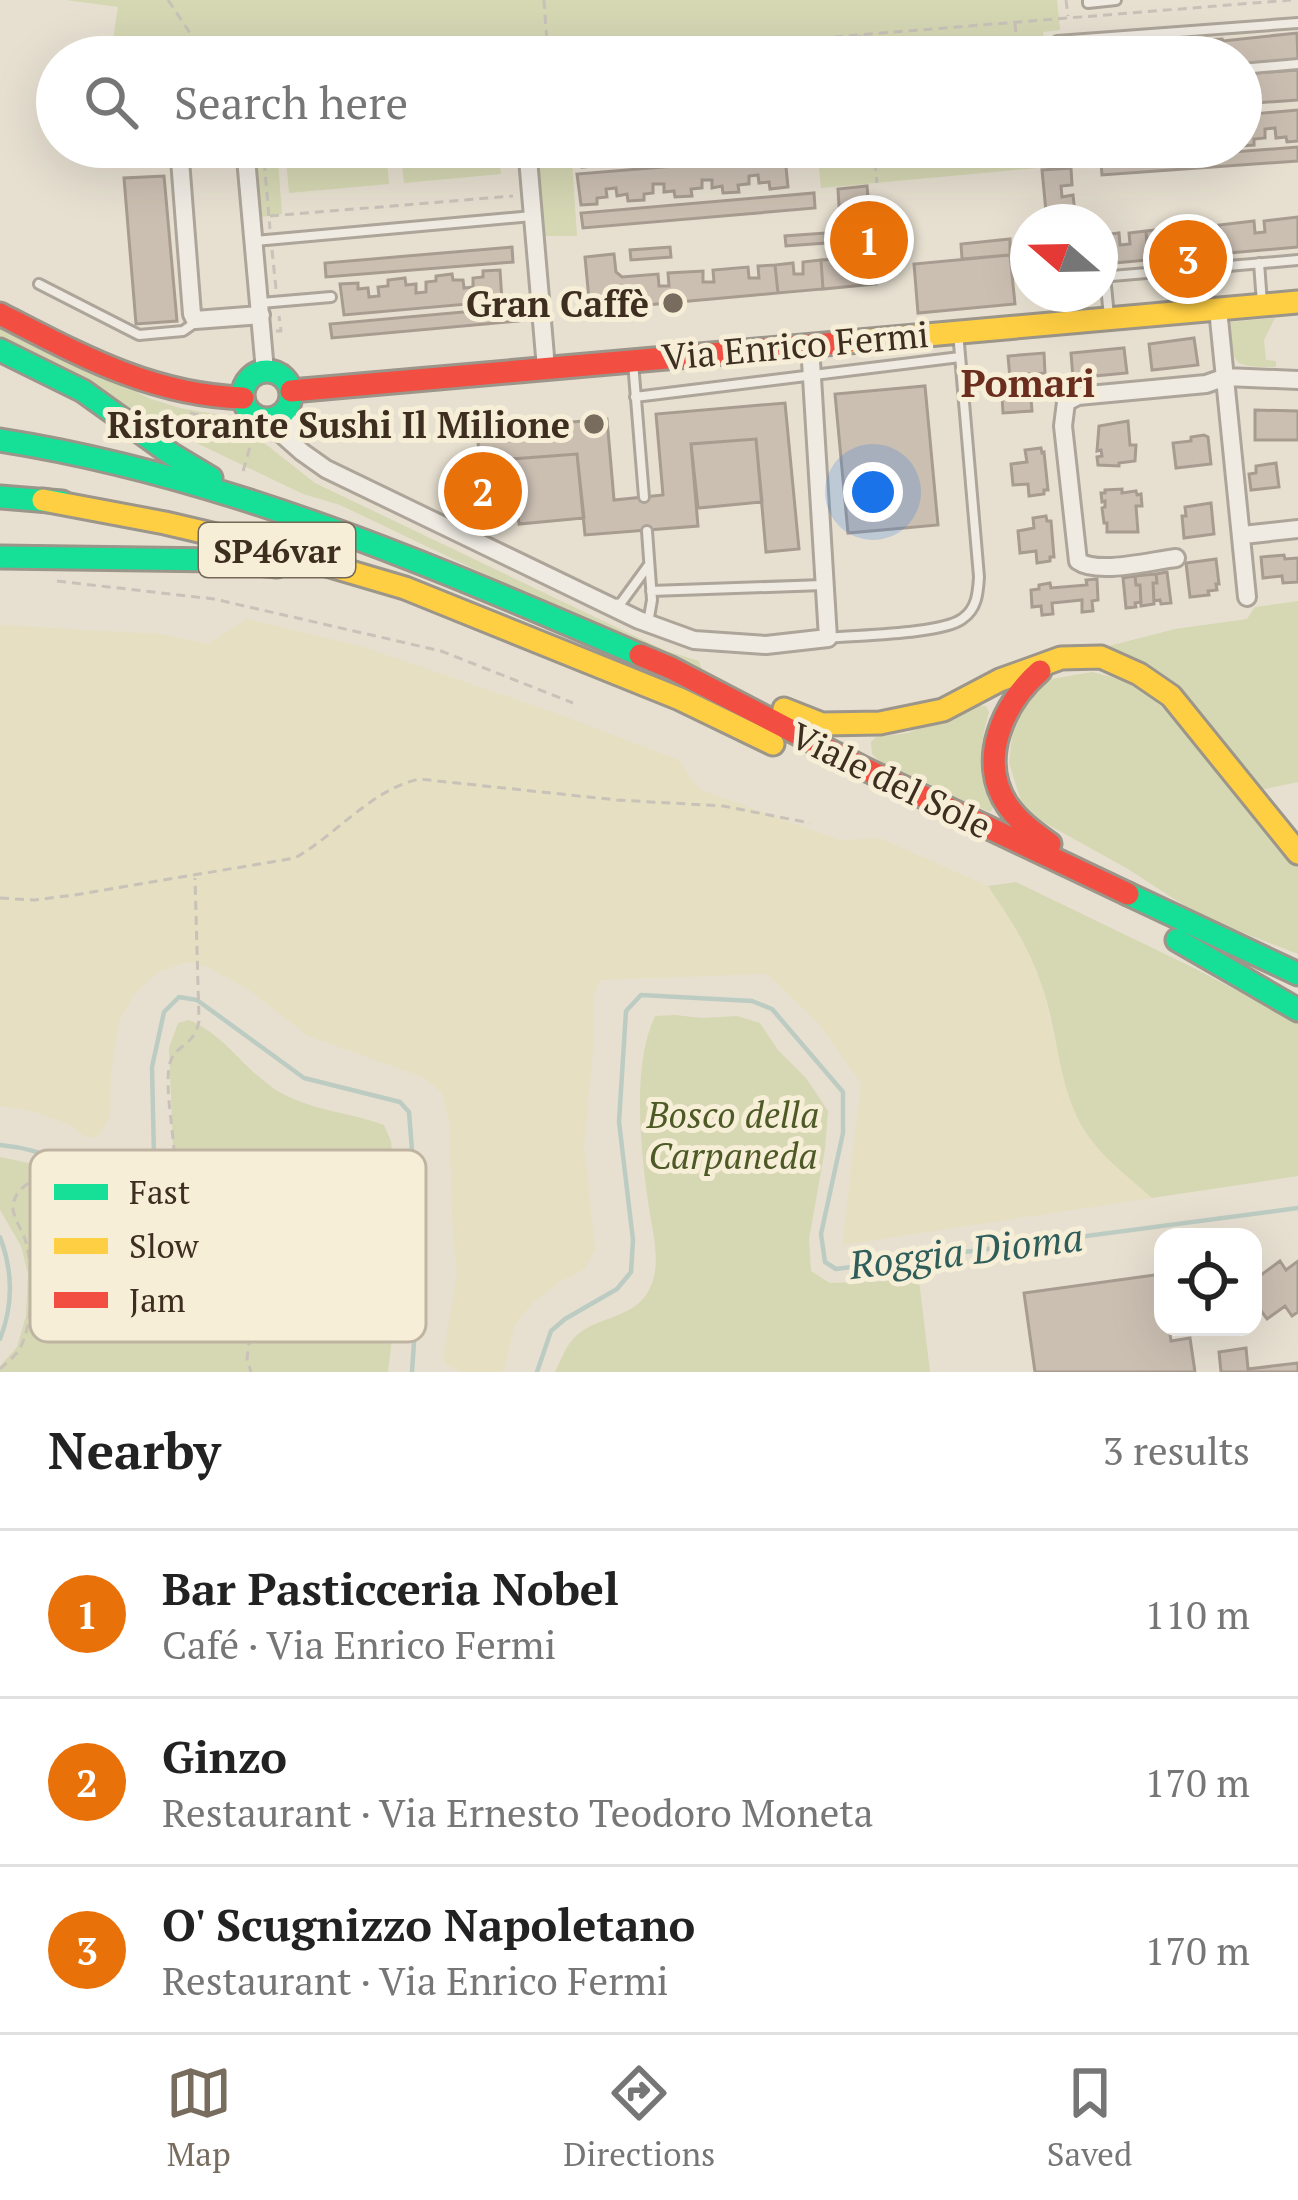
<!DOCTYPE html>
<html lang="en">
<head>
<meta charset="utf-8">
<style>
  body { margin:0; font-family:"PT Serif",serif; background:#f6f6f6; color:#222 }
  .controls { position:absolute; right:36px; bottom:36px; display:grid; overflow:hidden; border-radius:24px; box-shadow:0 12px 48px #0002 }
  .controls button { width:108px; height:108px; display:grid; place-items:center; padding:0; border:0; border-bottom:3px solid #e0e0e0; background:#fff; color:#222; font:60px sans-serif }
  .compass { position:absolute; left:1010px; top:204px; width:108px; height:108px; border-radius:50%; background:#fff; box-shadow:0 12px 48px #0002; rotate:290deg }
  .you { position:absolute; left:873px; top:492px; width:42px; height:42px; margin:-30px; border:9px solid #fff; border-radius:50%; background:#1a73e8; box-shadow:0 0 0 18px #1a73e833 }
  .badge { display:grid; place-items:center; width:78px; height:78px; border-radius:50%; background:#786c5e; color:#fff; font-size:39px; font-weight:700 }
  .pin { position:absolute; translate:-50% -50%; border:6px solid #fff; box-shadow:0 3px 12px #0006 }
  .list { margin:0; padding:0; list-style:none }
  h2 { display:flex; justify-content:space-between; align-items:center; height:156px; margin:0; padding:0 48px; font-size:51px }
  h2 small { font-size:39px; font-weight:400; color:#767676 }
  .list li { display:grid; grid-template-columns:78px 1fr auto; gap:36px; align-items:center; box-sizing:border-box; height:168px; padding:0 48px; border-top:3px solid #e0e0e0 }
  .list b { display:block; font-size:45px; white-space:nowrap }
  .list p { margin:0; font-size:39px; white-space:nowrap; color:#767676 }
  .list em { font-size:39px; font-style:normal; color:#767676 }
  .icon { flex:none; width:66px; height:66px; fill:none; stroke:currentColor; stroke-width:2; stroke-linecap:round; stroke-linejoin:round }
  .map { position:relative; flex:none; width:1298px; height:1372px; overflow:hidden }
  .search { position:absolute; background:#fff; box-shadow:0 12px 48px #0002; left:36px; right:36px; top:36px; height:132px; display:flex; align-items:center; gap:30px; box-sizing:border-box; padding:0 42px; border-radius:66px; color:#767676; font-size:45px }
  .sheet { height:660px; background:#fff }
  nav { display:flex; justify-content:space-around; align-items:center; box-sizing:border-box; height:168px; border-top:3px solid #e0e0e0; background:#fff; font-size:33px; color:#767676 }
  nav a { display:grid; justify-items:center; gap:6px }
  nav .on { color:#786c5e }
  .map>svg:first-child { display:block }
  .farmland { fill:#e6dfc2 }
  .green { fill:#d6d7b3 }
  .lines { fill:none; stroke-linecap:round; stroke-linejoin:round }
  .stream { stroke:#bcccc2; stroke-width:4.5 }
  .building { fill:#cbbfb2; stroke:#a89c90; stroke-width:3 }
  .lane-casing { stroke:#ada599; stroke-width:14 }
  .street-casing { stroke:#ada599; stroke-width:22 }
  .fast-casing { stroke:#9c958a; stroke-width:27 }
  .slow-casing { stroke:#9c958a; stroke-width:27 }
  .jam-casing { stroke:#9c958a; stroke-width:27 }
  .path { stroke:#c8c2b9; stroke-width:3; stroke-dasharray:9 6; stroke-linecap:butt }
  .lane { stroke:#efebe3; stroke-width:8 }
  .street { stroke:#efebe3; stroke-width:16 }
  .fast { stroke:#16e098; stroke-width:21 }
  .slow { stroke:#ffcf43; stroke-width:21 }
  .jam { stroke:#f24e42; stroke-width:21 }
  .poi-dot { fill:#786c5e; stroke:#f7eed8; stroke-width:4.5 }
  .labels { text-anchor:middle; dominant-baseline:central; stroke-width:10; stroke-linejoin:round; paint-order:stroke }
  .shield { fill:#f7eed8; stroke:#756857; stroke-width:3 }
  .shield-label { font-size:33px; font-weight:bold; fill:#3d2e20 }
  .poi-label { font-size:36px; font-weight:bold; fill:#3d2e20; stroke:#f7eed8; text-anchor:end }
  .street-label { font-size:36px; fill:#3d2e20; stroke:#f7eed8 }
  .park-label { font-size:36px; font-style:italic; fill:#4d5a26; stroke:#f7eed8 }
  .neighbourhood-label { font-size:39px; font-weight:bold; fill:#6b2e1e; stroke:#f7eed8 }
  .water-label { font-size:39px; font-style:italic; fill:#2f5d5a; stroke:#f7eed8 }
  .key { fill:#f7eed8; stroke:#bfb4a1; stroke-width:3 }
  .key-label { font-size:33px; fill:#3d2e20 }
</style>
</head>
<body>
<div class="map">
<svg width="1298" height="1372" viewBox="0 0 1298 1372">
  <rect width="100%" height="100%" fill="#e7e0d1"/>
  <!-- farmland -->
  <path class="farmland" d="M247,619l113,27 193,66 126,48 20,29 140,51 41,-2 108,48 34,51 21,50 12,54 61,125 36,32 -310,47 19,-162 -43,-60 -51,-49 -167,6 -7,18v53l-9,95 11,103 -10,20 -24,12 -29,22 -17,22 -12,47h-41l-17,-8 -1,-12 13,-78 -4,-35 -4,-117 -7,-29 -19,-16 -115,-41 -60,-47 -41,-22 -21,-5 -29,11 -23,21 -15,28 -8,49 -1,46 -12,20h-13l-15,-12 -37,-14 -33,-5v-481l161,9 47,10z"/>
  <!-- green -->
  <path class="green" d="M66,0h991l3,30 -17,2 3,25h-199l-3,-21 -185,21h-549l8,-50z
    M255,147h22l5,67 -20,3z
    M285,147h101l3,37 -100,9z
    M400,147h98l3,27 -97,9z
    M535,147h36l6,89h-33z
    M817,147h273l1,16 -270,25z
    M1275,318l-11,22 2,20 10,1v6c-46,0 -42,-1 -47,-45z
    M0,327l151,72 29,9 51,9 84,66 307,147 45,21 32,10 3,9 -52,-17 -310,-148 -37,-11 -303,-145z
    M1298,601v181l-38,8 -163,-141 78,-20 72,-10 8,-12z
    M1092,672l27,7 23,12 30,24 126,152v87l-96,-37 -74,-48 -92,-51 -15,-17 -12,-38 5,-43 32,-40z
    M974,705l12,1 3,6c-12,41 -7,53 7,92l-6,8 -104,-45 -14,-13 -1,-12 5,-5 32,-4z
    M1016,882l180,87 102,54v153l-146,22c-20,-18 -43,-35 -60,-57 -35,-45 -32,-106 -51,-158 -12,-36 -32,-66 -53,-97z
    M675,1015l27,3 35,-2 23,7 18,27 28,28 22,33 -3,38 -16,90 2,32 19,12 89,-3 11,92h-375c5,-10 10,-24 18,-33 20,-23 61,-19 76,-49 13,-25 4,-55 0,-82 -8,-54 -18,-142 6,-192z
    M189,1020c34,14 51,44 80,65 33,25 77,26 115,40l7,16 11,113 -14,118h-388v-6l17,-19 9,-31 2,-42 -7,-28 -21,-36v-53l29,6 26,14 41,38 28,14 27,-6 14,-20 9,-31 -5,-124 9,-25z"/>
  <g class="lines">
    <!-- stream -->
    <path class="stream" d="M0,1145c55,5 87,29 131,59l11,-2 7,-14 5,-32 -2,-89 12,-55 15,-15 18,3 107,78 96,24 9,10 11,141 -8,119
      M0,1237c13,34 13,69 0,102
      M537,1372l14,-41 14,-12 52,-30 14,-17 2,-32 -14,-118 7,-111 15,-16 111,6 20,8 71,83v41l-22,101 4,28 11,7 462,-61"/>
  </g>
  <!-- building -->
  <path class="building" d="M1297,33l1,28 -57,4v-8h-18l-1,-16z
    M1222,39l1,18h-75v-6l10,-1v-6l16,-1 1,5 10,-1 1,9h9v-9l11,-1 -1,-6z
    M1298,70v30l-57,4v-30z
    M1298,110v31l-11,1 -1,-5 -10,1 -1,-10 -10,1v9l-11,1v6l-13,1v-31z
    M580,147h224l-222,20z
    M1112,147h62h-7l1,10 130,-10v14l-196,14 -1,-12 12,-1z
    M785,157l3,30 -18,2 -1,-7 -10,1 -1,-8 -9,1v8l-11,1 1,7 -16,1 -1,-7 -10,2v-8h-10v8l-11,1 1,7 -17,1 -1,-6 -10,1v-8h-11v9l-9,1v6l-16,1 -1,-7 -10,2 -1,-8 -10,1 1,8 -10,1v6l-16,1 -4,-31z
    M1071,168l1,17 -11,1 1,11 11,-2 3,27h-29l-5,-52z
    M164,176l13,145 -41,3 -12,-146z
    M867,186l9,98 -53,5 -2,-29 18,-1 5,-7 -3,-36 12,-1 -1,-9h-13l-1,-17z
    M814,193l1,15 -232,20 -2,-15z
    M1298,217v30l-150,13 -2,-29 18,-2 1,12 9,-1 -1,-11 36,-4 1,12 10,-1 -1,-11 35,-4 1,12 10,-1 -1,-11z
    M1146,231l2,29 -45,4 -2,-29 18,-2 1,12 10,-1 -1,-11z
    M825,233l1,10 -40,3 -1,-10z
    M1010,239v16l-48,4 -1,-15z
    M512,247l1,15 -187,15 -1,-14z
    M670,247l1,10 -40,3 -1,-10z
    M614,254l2,18 6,5 36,-3 1,12h10l-1,-13 35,-2v11h11l-1,-12 35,-3 1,11h10l-1,-12 17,-1 3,28 -188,17 -5,-53z
    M1010,255l5,49 -97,9 -4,-49z
    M821,260l2,29 -45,4 -3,-28 18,-2 1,11h9v-12z
    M500,270l2,31 -158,14 -4,-31 18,-1v6l10,-1 1,9 10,-1 -1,-9 10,-1v-6l17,-2 1,7 10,-1v9l10,-1v-10l10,-1v-5l16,-2 1,6h10l1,8 9,-1v-9l10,-1v-6z
    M517,307l2,14 -187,17 -2,-14z
    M1194,338l4,27 -46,5 -3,-26z
    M1124,348l3,25 -54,5 -2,-25z
    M1044,353l1,20 -16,1 3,37 -29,2 -2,-34 9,-1 -2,-22z
    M925,386l13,139 -90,8 -13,-139z
    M785,403l14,146 -33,3 -10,-113 -65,5 7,82 -113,9 -8,-81 -65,5 5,51 -33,2 -7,-82 130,-11 7,81 49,-5 -7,-81z
    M1255,410l43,1v29h-43z
    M1128,421l2,24h6l-1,16 -16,2v3l-21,-1 -1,-8 5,-1 -1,-6 -4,1 2,-25z
    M1204,435l4,2 3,27 -35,4 -3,-25 18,-2v-4z
    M756,439l6,63 -64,6 -7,-64z
    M1041,448l1,5 2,-1 4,38h-4v4l-15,2 -1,-12 -15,1 -2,-21 16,-2 -2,-12z
    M577,454l7,64 -65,6 -7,-65z
    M1276,463l3,24 -28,3 -2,-16 7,-1v-7z
    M1122,489v4l14,-2 1,4 4,-1 1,12h-6l2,26h-31v-9h-3l-2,-15 3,-1v-6l-3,1 -1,-9h4v-3z
    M1211,503l3,31 -30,4 -2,-22h4l-1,-9z
    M1046,516l1,5h4l3,36h-4v4l-13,2 -1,-12 -16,2 -2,-22 16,-3 -1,-10z
    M1284,555l1,4 13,-1v24l-15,1 -1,-7 -19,2 -2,-21z
    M1216,559l3,25h-3l1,6 -9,1 1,4 -19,2 -4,-34z
    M1167,572l4,31 -10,1 -1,-4 -6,1 -1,-18h4l-1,-9z
    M1156,574l1,9h-4l1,21 -13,2 -1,-21h-4l-1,-9z
    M1135,576l1,9h4l1,17 -6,1 1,4 -10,1 -3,-30z
    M1097,579l1,21 -6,1 1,10 -11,1v-12l-30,3 1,11 -11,1 -1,-9 -9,1 -1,-17 8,-1v-4l11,-2 1,5 36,-3 -1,-5z
    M1280,1261l6,9 12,-9v51l-6,4 -7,-10 -18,13 -8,-11 -6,4v-46l8,9z
    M1162,1274l1,53h6l2,14 19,-3 5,34h-160l-11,-79z
    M1246,1348l2,21 50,-6v9h-77l-2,-20z"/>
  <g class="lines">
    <defs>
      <path id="lane" d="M1088,0v3l28,-3
        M1058,57l-1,-16 241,-18
        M1241,69l57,-5
        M255,241l277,-25
        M1259,263l3,40
        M1105,276l4,40
        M1100,277l198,-17
        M39,284l100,51 44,-4 13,-9
        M261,303l70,-6
        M633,362l11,135
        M635,397l325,-40
        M647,531l5,69 -4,23
        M651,591l172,-6
        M616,604l5,-1 27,-37
        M829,638c30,-3 112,-4 133,-19 15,-10 16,-26 17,-42l-21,-245"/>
      <path id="street" d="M179,147l13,167 3,6 66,-5
        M245,147l20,224
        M527,147l19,221
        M1218,309l29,288
        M286,410l6,31
        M266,420l36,32 24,17 313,151 55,20 72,5 62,-7 -18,-293
        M1243,535l55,-6
        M1176,558c-26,3 -78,17 -98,3l-15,-135 3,-24 12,-6 128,-12 20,-7 72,3"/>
      <path id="fast" d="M0,350l83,41 88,63 40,24
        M243 395a24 24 0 1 1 48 0a24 24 0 1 1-48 0Z
        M0,440c224,35 434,126 640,215
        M0,497l62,5
        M0,557l216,3 61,6
        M1128,894l170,80
        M1177,940l121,70"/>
      <path id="slow" d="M848,342l450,-40
        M43,500l122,23 94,22 146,43 275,111 93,45
        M784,709l38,15 58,-1 63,-13 57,-30 61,-22 40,-1 38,17 32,22 127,157"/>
      <path id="jam" d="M0,314c80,41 151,81 243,84
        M291,391l557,-49
        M640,655l31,13 194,101 263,125
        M1040,671c-37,32 -63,90 -32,135 11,16 27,27 42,38"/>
    </defs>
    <!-- lane casing -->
    <use href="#lane" class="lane-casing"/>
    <!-- street casing -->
    <use href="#street" class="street-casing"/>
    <!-- fast casing -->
    <use href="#fast" class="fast-casing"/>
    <!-- slow casing -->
    <use href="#slow" class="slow-casing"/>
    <!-- jam casing -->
    <use href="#jam" class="jam-casing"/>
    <!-- path -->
    <path class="path" d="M168,0l24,36 19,21
      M544,0l4,57
      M1066,0l2,16
      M1015,23l3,34
      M860,35l2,22
      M655,57l153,-18 483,-39
      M263,147l7,82
      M873,147l4,36
      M1027,147l2,21
      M270,216l243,-20
      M272,250l4,39
      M1059,303l28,-2
      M276,331h5l-2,-15
      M190,413c21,5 48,9 61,30l-9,32
      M57,581l157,18 227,52 132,52
      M0,898l34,2 40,-5 221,-37c42,-24 76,-68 124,-79l198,21 106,6 87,17
      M186,1152l83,15 -22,193 4,12
      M0,1369c6,-6 16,-13 20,-21 14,-24 13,-80 6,-106 -3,-11 -14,-25 -13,-36 1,-14 13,-22 24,-28 37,15 67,43 106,51 7,-5 19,-11 23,-18 21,-34 -3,-106 3,-144 4,-24 25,-18 30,-46l-4,-143"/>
    <!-- lane -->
    <use href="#lane" class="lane"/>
    <!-- street -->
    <use href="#street" class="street"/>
    <!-- fast -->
    <use href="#fast" class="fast"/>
    <!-- slow -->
    <use href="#slow" class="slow"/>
    <!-- jam -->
    <use href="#jam" class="jam"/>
  </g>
  <!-- markers -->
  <g class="poi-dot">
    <circle cx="673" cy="303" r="12"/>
    <circle cx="594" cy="424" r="12"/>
  </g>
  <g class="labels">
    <!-- shield labels -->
    <rect class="shield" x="199" y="523" width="156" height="54" rx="9"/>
    <g class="shield-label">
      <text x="277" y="550">SP46var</text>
    </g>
    <!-- poi labels -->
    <g class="poi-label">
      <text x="649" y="303">Gran Caffè</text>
      <text x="570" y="424">Ristorante Sushi Il Milione</text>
    </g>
    <!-- street labels -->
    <g class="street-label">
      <text transform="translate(795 345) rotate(-5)">Via Enrico Fermi</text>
      <text transform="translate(891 780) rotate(26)">Viale del Sole</text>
    </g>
    <!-- park labels -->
    <g class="park-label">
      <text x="733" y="1114">Bosco della<tspan x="733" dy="41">Carpaneda</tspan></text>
    </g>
    <!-- neighbourhood labels -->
    <g class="neighbourhood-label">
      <text x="1028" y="382">Pomari</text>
    </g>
    <!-- water labels -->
    <g class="water-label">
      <text transform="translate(966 1250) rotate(-7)">Roggia Dioma</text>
    </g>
  </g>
  <!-- legend -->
  <rect x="30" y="1150" width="396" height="192" rx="18" class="key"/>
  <rect x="54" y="1184" width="54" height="16" fill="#16e098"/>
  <rect x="54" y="1238" width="54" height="16" fill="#ffcf43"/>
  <rect x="54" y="1292" width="54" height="16" fill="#f24e42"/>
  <g class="key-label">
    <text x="129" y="1204">Fast</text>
    <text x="129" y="1258">Slow</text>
    <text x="129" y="1312">Jam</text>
  </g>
</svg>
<div class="controls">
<button><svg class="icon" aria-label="locate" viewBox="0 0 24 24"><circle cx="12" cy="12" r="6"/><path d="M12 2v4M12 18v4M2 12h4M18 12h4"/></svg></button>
</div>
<svg class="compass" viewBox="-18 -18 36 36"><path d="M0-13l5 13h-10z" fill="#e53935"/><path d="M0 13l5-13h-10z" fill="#767676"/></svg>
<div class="you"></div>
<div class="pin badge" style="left:869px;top:240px;background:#e8710a">1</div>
<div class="pin badge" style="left:483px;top:491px;background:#e8710a">2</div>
<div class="pin badge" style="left:1188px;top:259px;background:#e8710a">3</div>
<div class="search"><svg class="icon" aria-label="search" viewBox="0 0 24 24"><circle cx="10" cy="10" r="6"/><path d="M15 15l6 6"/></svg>Search here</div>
</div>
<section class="sheet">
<h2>Nearby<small>3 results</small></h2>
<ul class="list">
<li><span class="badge" style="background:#e8710a">1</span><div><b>Bar Pasticceria Nobel</b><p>Café · Via Enrico Fermi</p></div><em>110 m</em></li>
<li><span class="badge" style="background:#e8710a">2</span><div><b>Ginzo</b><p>Restaurant · Via Ernesto Teodoro Moneta</p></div><em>170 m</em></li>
<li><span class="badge" style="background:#e8710a">3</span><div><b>O' Scugnizzo Napoletano</b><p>Restaurant · Via Enrico Fermi</p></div><em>170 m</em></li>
</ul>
</section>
<nav>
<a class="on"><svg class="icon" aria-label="map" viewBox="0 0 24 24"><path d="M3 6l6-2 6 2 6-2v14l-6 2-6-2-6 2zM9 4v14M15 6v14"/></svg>Map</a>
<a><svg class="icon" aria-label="directions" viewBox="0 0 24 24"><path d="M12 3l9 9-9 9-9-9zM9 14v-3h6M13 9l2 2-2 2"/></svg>Directions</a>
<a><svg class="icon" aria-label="saved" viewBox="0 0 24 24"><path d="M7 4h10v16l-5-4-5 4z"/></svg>Saved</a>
</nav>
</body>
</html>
